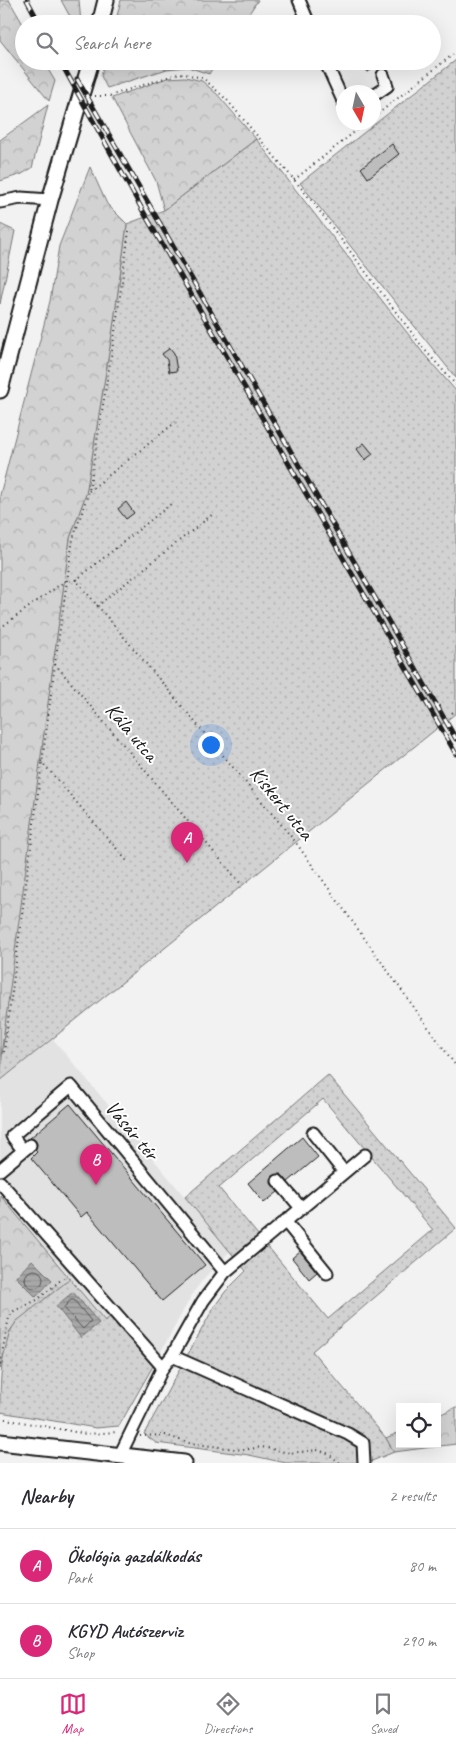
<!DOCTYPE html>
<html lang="en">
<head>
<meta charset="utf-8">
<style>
  body { margin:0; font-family:Caveat,sans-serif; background:#f2f2f3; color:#2b2b33 }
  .controls { position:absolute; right:15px; bottom:15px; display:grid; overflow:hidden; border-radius:0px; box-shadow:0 5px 20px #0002 }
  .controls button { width:45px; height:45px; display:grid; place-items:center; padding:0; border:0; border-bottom:1px solid #e1e1e2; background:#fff; color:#2b2b33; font:25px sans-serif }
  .compass { position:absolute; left:336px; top:85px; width:45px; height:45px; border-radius:50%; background:#fff; box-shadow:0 5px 20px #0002; rotate:171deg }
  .you { position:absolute; left:210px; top:744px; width:18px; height:18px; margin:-12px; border:4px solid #fff; border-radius:50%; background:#1a73e8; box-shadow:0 0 0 8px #1a73e833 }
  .badge { display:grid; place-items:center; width:32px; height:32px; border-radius:50%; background:#db2777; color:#fff; font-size:16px; font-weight:700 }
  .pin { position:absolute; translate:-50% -41px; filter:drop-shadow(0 1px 2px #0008) }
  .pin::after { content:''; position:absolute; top:26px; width:18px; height:15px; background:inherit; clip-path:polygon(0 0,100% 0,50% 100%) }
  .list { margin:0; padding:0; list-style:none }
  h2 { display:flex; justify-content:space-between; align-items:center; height:65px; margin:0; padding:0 20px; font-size:21px }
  h2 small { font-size:16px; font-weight:400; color:#7c7c81 }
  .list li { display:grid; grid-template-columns:32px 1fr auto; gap:15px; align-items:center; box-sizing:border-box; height:75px; padding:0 20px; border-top:1px solid #e1e1e2 }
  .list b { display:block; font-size:19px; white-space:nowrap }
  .list p { margin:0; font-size:16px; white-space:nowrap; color:#7c7c81 }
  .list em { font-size:16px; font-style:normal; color:#7c7c81 }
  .icon { flex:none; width:28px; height:28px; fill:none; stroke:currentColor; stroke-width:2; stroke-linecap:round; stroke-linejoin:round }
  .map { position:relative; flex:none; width:456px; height:1463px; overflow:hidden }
  .search { position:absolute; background:#fff; box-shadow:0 5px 20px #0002; left:15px; right:15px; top:15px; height:55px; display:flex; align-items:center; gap:12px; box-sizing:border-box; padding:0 18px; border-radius:28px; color:#7c7c81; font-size:19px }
  .sheet { height:215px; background:#fff }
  nav { display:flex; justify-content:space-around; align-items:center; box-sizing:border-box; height:70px; border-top:1px solid #e1e1e2; background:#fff; font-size:14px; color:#7c7c81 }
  nav a { display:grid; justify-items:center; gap:2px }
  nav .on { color:#db2777 }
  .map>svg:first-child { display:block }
  .built { fill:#e2e2e2 }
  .grass { fill:url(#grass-dots); stroke:#777; fill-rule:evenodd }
  .forest { fill:url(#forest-crowns); stroke:#777 }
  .water { fill:url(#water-rules); stroke:#707070 }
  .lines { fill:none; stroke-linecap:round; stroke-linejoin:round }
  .shore { stroke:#545454; stroke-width:1 }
  .building { fill:#bdbdbd; stroke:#1c1c1c }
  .minor-casing { stroke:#1c1c1c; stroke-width:15 }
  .major-casing { stroke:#1c1c1c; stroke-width:19 }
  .path { stroke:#1c1c1c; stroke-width:2; stroke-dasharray:1 4; stroke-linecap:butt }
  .minor { stroke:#fff; stroke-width:11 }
  .major { stroke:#fff; stroke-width:15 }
  .rail-casing { stroke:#1c1c1c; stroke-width:5 }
  .rail { stroke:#fff; stroke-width:3; stroke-dasharray:9; stroke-linecap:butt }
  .labels { text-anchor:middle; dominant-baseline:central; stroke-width:4; stroke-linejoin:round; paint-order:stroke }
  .street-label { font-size:21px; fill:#1c1c1c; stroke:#fff }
</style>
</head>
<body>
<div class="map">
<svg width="456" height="1463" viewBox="0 0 456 1463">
  <defs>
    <pattern id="grass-dots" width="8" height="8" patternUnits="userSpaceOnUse" patternTransform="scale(1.25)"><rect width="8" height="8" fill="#d2d2d2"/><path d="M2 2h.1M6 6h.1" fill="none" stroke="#b4b4b4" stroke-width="1.8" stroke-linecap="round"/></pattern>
    <pattern id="forest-crowns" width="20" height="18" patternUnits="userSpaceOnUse" patternTransform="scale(1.25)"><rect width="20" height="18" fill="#d2d2d2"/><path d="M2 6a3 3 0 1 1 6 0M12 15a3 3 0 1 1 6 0" fill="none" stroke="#b4b4b4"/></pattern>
    <pattern id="water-rules" width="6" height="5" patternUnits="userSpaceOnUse" patternTransform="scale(1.25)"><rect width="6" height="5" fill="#a8a8a8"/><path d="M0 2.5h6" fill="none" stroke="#888"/></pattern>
  </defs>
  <rect width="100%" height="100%" fill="#f2f2f2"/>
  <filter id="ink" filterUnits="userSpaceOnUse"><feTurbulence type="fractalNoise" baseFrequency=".02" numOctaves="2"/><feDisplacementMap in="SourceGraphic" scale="10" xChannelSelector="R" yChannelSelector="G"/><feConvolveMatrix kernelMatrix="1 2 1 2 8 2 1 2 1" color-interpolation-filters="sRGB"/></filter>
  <g filter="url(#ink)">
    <!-- built -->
    <path class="built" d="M53,1039l177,212 -25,26 -12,16 -40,73 -41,-50 -7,5 -105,-126v-114z"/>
    <!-- grass -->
    <path class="grass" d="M456,60v318l-156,-195z
      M256,139l167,214 33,38v322l-456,368 7,-79 63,-464 16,-44 27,-166 14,-104 37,-14z
      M328,1075l128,153 -144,123 74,87 8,14 -27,11h-81l-37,-8 -93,-12 -12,-9 70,-127 11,-15 21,-21 -61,-74zM323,1099l110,131 -105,89 -109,-131z
      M70,1279l35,42 6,-5 42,50 -34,60 -23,2 -96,-16c0,-25 0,-69 16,-90 14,-16 37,-30 54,-43z"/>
    <!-- forest -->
    <path class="forest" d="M0,0h9l15,26v35h19l12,20 -6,20 -49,-61z
      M61,0h18l2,24h-7z
      M121,0h137l-16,24h-127z
      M105,61h112l-8,13 -21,-7 -21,2 -60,19 -6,-12z
      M185,77l17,4 15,13 39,45 -92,71 -8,-29 -44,-83 55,-20z
      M48,105l-16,63 -10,6 -22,7v-41z
      M90,167l17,37 20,20 -14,104 -27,166 -16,44 -70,525v-568l50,-194 9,-55z
      M0,224l15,7 -15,73z
      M0,1195l70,84 -53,42 -7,10 -10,38z
      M456,1407v37l-62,8 -8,-14 14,-6v12h37v-28z"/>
    <!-- water -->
    <path class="water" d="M32,1260l20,20 -16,17 -20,-20z
      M73,1292l26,31 -18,15 -25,-32z"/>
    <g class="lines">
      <!-- shore -->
      <path class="shore" d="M25 1279a9 9 0 1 1 18 0a9 9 0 1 1-18 0Z
        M71,1300h3l17,21 -8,8 -19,-21z"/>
    </g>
    <!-- building -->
    <path class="building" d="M362,61h29l-24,11z
      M392,144l7,10 -31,24 -7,-10z
      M170,348l4,5 3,18 -8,1 -2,-12 -5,-6z
      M364,443l9,11 -8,6 -8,-11z
      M126,502l8,11 -8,6 -8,-10z
      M70,1104l135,161 -43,36 -75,-89 -6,5 -50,-59 6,-6 -2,-2 2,-6 -2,-4 -5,-2z
      M302,1137l16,20 -30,25 -7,-8 -8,2 -2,7 7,9 -14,11 -16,-20z
      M300,1251l17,21 -8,7 -17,-21z"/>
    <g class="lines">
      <defs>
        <path id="minor" d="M299,0l10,24
          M325,61l19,42
          M374,95l13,-9 -4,-11
          M0,202l21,-4 29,2
          M313,1133l31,39
          M23,1150l-11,-14 59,-50 154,186
          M0,1170l30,-25
          M278,1181l23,27
          M0,1182l163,185 -43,88
          M285,1221l42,52
          M172,1356l176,78 15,9 1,20
          M163,1367l9,-11 31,-55 22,-29 140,-117"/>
        <path id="major" d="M100,24l6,-24
          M0,390l50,-190 41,-139
          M0,1442l184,21"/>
      </defs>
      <!-- minor casing -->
      <use href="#minor" class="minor-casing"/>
      <!-- major casing -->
      <use href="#major" class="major-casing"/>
      <!-- path -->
      <path class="path" d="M95,96h14l71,-23 23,5 24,22 85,101 112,148 32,36
        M374,117l82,-65
        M294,180l73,-58
        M129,231l-14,101 -26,159 -16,48 -18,125 186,220
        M89,491l87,-69
        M76,580l96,-77
        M97,606l116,-92
        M0,628l65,-47 11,-1 218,260 162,226
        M452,713l4,-3
        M41,761l86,100
        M4,1052l51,-388
        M0,1364l9,-47 5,-6 23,-11 31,-26
        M0,1418l86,16 32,-2
        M140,1436l25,-1 24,8 54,7 19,-3 28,6 27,-3 10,3 13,10"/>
      <!-- minor -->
      <use href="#minor" class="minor"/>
      <!-- major -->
      <use href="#major" class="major"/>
      <defs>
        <path id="rail" d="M27,0l13,24
          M60,61l83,150 313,543
          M77,79l379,660"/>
      </defs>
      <!-- rail casing -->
      <use href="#rail" class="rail-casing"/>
      <!-- rail -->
      <use href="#rail" class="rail"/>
    </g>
  </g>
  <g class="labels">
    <!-- street labels -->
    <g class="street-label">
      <text transform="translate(132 732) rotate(50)">Kála utca</text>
      <text transform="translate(282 803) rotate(51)">Kiskert utca</text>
      <text transform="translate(132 1130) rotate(50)">Vásár tér</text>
    </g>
  </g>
</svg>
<div class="controls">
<button><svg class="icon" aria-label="locate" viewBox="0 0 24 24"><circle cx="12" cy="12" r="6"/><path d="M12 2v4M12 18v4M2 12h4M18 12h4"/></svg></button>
</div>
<svg class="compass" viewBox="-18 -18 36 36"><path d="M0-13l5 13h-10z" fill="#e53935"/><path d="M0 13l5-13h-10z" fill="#7c7c81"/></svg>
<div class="you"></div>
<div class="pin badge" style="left:187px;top:863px">A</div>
<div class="pin badge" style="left:96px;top:1185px">B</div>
<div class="search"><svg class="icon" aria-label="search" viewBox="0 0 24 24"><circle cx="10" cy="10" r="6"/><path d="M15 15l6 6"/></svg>Search here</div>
</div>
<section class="sheet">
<h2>Nearby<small>2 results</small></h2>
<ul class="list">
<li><span class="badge">A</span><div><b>Ökológia gazdálkodás</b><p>Park</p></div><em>80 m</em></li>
<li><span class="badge">B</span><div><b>KGYD Autószerviz</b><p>Shop</p></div><em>290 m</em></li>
</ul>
</section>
<nav>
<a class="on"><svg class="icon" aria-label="map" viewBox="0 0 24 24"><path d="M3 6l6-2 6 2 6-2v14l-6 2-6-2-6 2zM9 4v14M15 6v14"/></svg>Map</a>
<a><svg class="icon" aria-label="directions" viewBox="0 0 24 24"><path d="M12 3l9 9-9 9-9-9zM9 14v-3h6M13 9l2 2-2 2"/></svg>Directions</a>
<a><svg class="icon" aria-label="saved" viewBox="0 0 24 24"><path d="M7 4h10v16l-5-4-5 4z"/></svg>Saved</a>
</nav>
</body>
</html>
